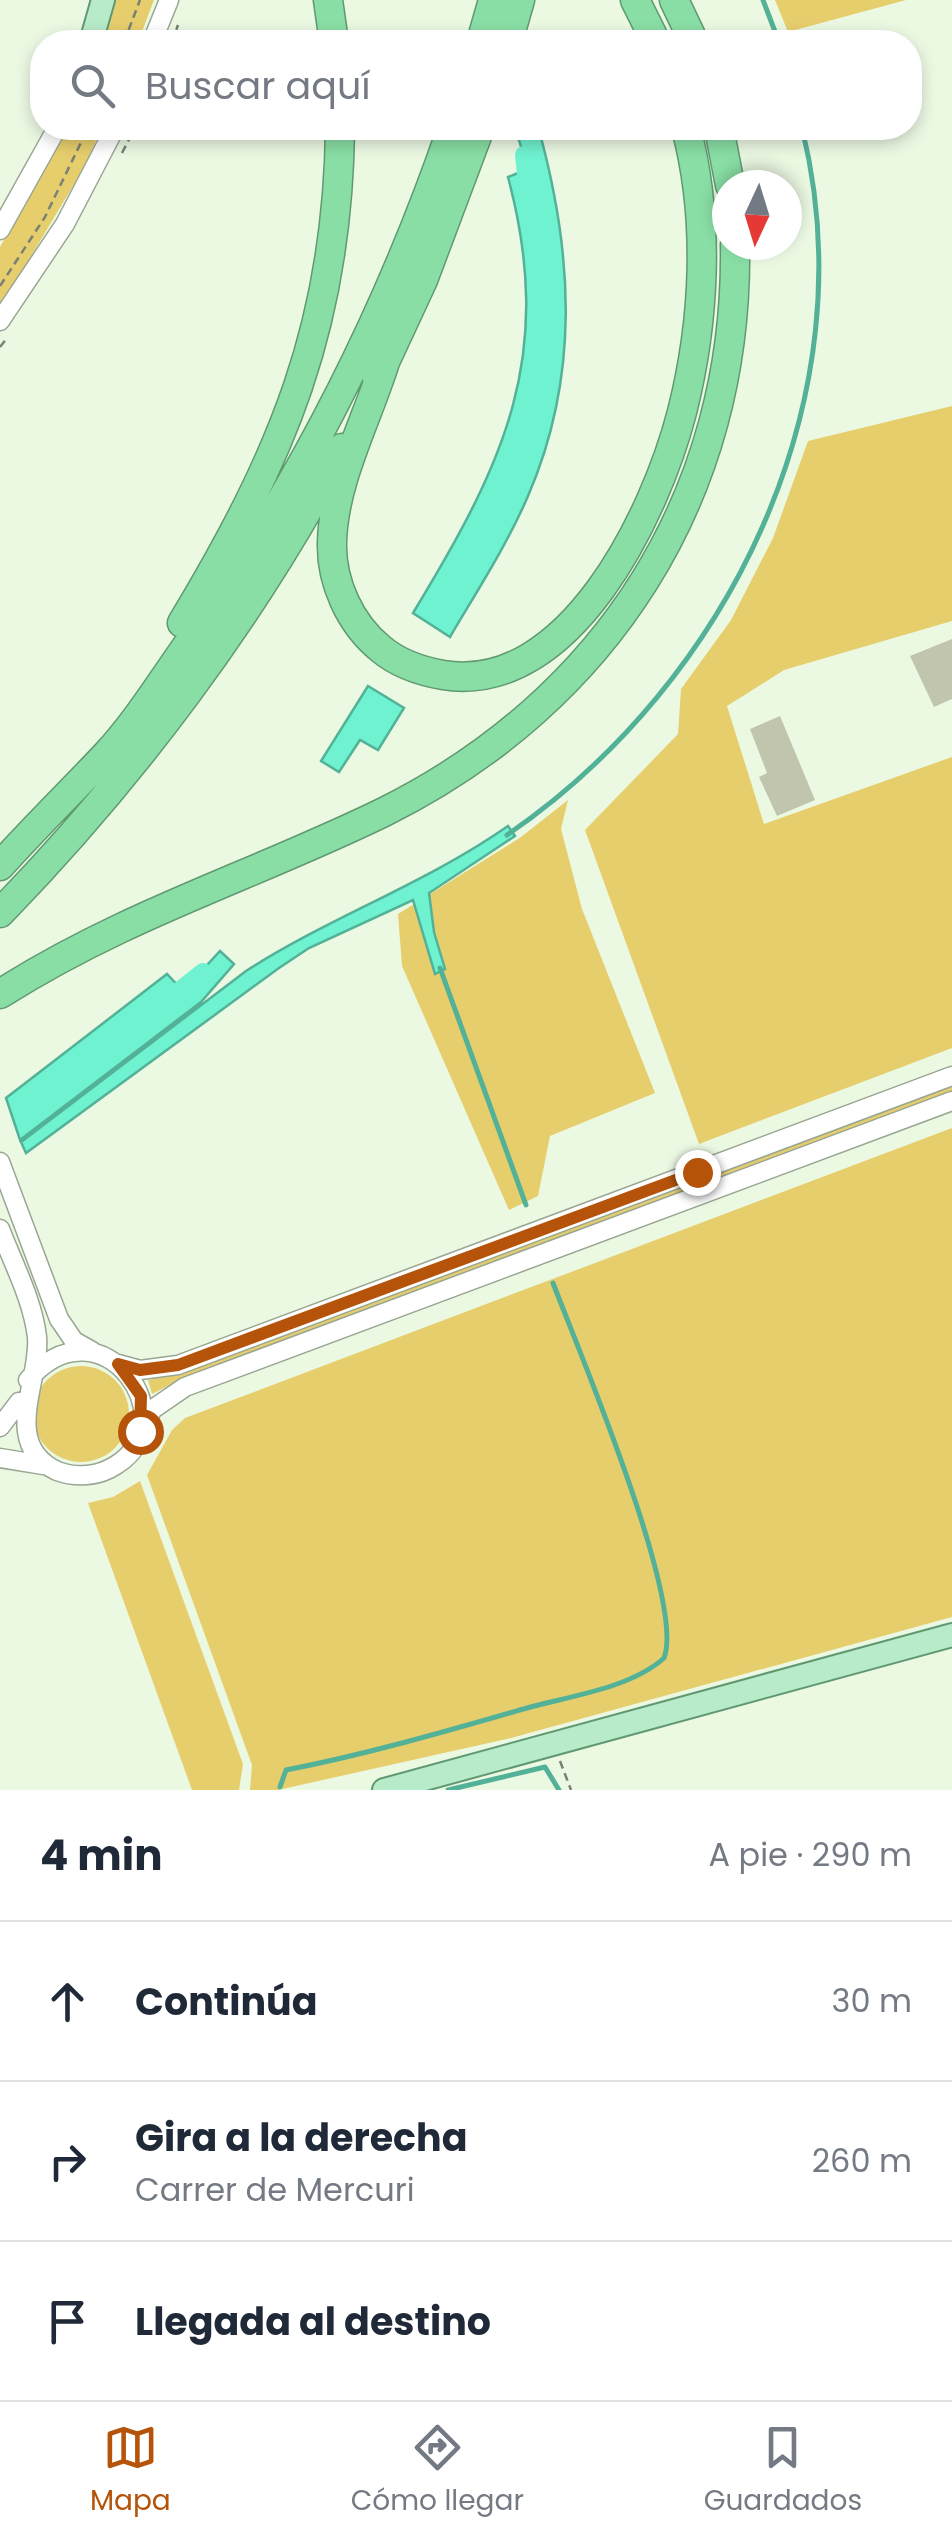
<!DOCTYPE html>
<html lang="es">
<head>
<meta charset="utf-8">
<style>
  body { margin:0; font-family:Poppins,sans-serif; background:#f6f6f7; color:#1f2937 }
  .compass { position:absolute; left:712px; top:170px; width:90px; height:90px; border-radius:50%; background:#fff; box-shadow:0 5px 15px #0003; rotate:184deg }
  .stop { position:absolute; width:30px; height:30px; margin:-22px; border:8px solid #b45309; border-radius:50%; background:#fff }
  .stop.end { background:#b45309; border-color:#fff; box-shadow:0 2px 10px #0008 }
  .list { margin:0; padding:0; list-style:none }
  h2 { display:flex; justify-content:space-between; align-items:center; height:130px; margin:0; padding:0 40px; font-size:42px }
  h2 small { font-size:32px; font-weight:400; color:#747a83 }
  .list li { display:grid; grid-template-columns:65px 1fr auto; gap:30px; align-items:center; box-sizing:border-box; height:160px; padding:0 40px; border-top:2px solid #e0e1e3 }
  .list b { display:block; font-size:38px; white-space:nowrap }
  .list p { margin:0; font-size:32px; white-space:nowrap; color:#747a83 }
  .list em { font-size:32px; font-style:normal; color:#747a83 }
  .icon { flex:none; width:55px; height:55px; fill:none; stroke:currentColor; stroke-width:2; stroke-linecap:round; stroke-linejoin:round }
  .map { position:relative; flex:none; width:952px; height:1790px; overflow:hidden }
  .search { position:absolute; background:#fff; box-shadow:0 5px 15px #0003; left:30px; right:30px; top:30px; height:110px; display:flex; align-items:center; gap:25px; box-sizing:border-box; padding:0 35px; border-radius:40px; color:#747a83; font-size:38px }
  .sheet { height:610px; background:#fff }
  nav { display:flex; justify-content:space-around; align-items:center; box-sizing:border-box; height:140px; border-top:2px solid #e0e1e3; background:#fff; font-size:28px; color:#747a83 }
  nav a { display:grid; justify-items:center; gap:5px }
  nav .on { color:#b45309 }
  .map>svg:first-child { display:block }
  .green { fill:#e7ce6d }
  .water { fill:#6ff2d0; stroke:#53b197; stroke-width:2.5 }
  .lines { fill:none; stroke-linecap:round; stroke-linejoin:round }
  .stream { stroke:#53b197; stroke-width:5 }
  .canal { stroke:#6ff2d0; stroke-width:18 }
  .building { fill:#c1c5ad }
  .minor-casing { stroke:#99a692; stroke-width:21 }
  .major-casing { stroke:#609971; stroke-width:26 }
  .highway-casing { stroke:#609971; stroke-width:31 }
  .path { stroke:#788173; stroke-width:2.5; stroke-dasharray:8 5; stroke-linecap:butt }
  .minor { stroke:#fff; stroke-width:18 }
  .major { stroke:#b8ebc9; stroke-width:22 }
  .highway { stroke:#89dea5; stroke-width:28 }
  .route { stroke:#b45309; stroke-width:12 }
</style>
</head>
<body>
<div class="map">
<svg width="952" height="1790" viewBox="0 0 952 1790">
  <rect width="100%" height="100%" fill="#ebf9e3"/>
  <!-- green -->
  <path class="green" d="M116,0h38l-16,42h-37z
    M775,0h131l-118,32z
    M65,128h37l-20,43 -82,137v-61z
    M952,406v215l-168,49 -57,36 37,118 188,-67v291l-253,96 -114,-314 93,-96 3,-45 50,-69 42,-82 35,-97z
    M568,800l-7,29 21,80 73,184 -105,43 -12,60 -29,14 -107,-244 -4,-52 123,-77z
    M952,1086v6l-772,288 -28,14 -4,-14 30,-6z
    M952,1128v489l-441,121 -233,52h-28l2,-25 -105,-290 25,-45 13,-12z
    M33 1414a48 48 0 1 1 96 0a48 48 0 1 1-96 0Z
    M140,1481l103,283 -4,26h-47l-104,-287 25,-6z"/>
  <!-- water -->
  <path class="water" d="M539,130c34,124 41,246 -11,366 -21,49 -51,95 -78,141l-37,-24c91,-150 143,-256 95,-436l20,-8 -10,-32z
    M368,686l36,22 -26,42 -18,-10 -21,32 -18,-11z
    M508,826l7,10 -86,57 5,39 11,37 -10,5 -22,-74 -104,48 -30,20 -253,185 -5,-11 225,-171c84,-54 179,-87 262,-145z
    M220,951l14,13 -33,38 -181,138 -14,-42 161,-124 16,17z"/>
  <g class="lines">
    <!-- stream -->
    <path class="stream" d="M763,0l16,42
      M507,835c222,-152 362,-437 295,-707
      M440,968l86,237
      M280,1787l6,-17c82,-16 161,-39 241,-62 43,-12 104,-20 137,-50 22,-56 -86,-309 -111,-375
      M448,1790l97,-23 14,23"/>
    <!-- canal -->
    <path class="canal" d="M524,155l4,37
      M165,1002l38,-30"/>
  </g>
  <!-- building -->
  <path class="building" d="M952,639v60l-18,8 -24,-51z
    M780,716l35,84 -38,16 -18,-39 8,-4 -17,-44z"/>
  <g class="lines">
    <defs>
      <path id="minor" d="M152,42l17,-42
        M0,230l57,-102
        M0,321l65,-97 50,-96
        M0,1162l59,157 15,22 18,10
        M0,1229c13,34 33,72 37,108 4,43 -37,107 20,134 16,6 36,6 52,-2 86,-43 -7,-175 -81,-89
        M118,1364l22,6 38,-5 774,-289
        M0,1427l19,-25
        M140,1431l13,-22 32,-22 767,-286
        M0,1458l43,7"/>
      <path id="major" d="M91,42l12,-42
        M384,1790l568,-155"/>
      <path id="highway" d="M328,0l6,42
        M635,0l21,42
        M674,0l20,42
        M481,42l12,-42
        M508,42l12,-42
        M719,128l11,57
        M385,362c-18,58 -52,120 -53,181 -1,39 18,81 49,106 18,15 39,22 62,26 127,21 213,-162 239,-263 23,-91 28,-193 4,-284
        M377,379l46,-99 57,-152
        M182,623c100,-166 156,-298 158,-495
        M0,866c34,-38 70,-73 105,-110 32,-34 58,-77 86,-116 112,-158 198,-329 261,-512
        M0,913c133,-137 252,-295 342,-465
        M0,994c126,-80 253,-118 384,-182 223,-111 355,-317 351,-567"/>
    </defs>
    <!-- minor casing -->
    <use href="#minor" class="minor-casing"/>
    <!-- major casing -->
    <use href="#major" class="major-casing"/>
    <!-- highway casing -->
    <use href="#highway" class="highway-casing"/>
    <!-- path -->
    <path class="path" d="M124,42l16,-42
      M172,42l6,-17
      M122,153l13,-25
      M0,286l45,-69 43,-89
      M0,347l7,-9
      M560,1761l11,29"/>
    <!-- minor -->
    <use href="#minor" class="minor"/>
    <!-- major -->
    <use href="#major" class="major"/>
    <!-- highway -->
    <use href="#highway" class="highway"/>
  </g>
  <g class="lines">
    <!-- route -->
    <path class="route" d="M140,1431l1,-35 -23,-32 22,6 38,-5 519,-193"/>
  </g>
</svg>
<svg class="compass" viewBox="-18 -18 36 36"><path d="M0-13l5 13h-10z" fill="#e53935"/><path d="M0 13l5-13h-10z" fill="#747a83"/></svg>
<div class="stop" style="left:140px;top:1431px"></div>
<div class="stop end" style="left:697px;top:1172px"></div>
<div class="search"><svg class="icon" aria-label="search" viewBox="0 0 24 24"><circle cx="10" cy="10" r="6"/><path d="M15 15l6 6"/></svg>Buscar aquí</div>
</div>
<section class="sheet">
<h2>4 min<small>A pie · 290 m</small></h2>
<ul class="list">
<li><svg class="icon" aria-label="ahead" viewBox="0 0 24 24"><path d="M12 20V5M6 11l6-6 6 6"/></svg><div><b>Continúa</b></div><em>30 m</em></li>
<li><svg class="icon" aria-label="right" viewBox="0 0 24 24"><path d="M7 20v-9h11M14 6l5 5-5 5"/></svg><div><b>Gira a la derecha</b><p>Carrer de Mercuri</p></div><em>260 m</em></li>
<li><svg class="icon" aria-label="arrive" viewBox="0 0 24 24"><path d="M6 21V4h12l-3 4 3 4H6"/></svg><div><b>Llegada al destino</b></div></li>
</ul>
</section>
<nav>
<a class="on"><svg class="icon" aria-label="map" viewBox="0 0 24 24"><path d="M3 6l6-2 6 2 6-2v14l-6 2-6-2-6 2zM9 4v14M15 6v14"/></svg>Mapa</a>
<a><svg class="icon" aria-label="directions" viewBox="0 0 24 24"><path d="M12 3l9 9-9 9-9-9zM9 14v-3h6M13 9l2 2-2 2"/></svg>Cómo llegar</a>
<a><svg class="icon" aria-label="saved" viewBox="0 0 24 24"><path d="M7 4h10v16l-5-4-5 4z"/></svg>Guardados</a>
</nav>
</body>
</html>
